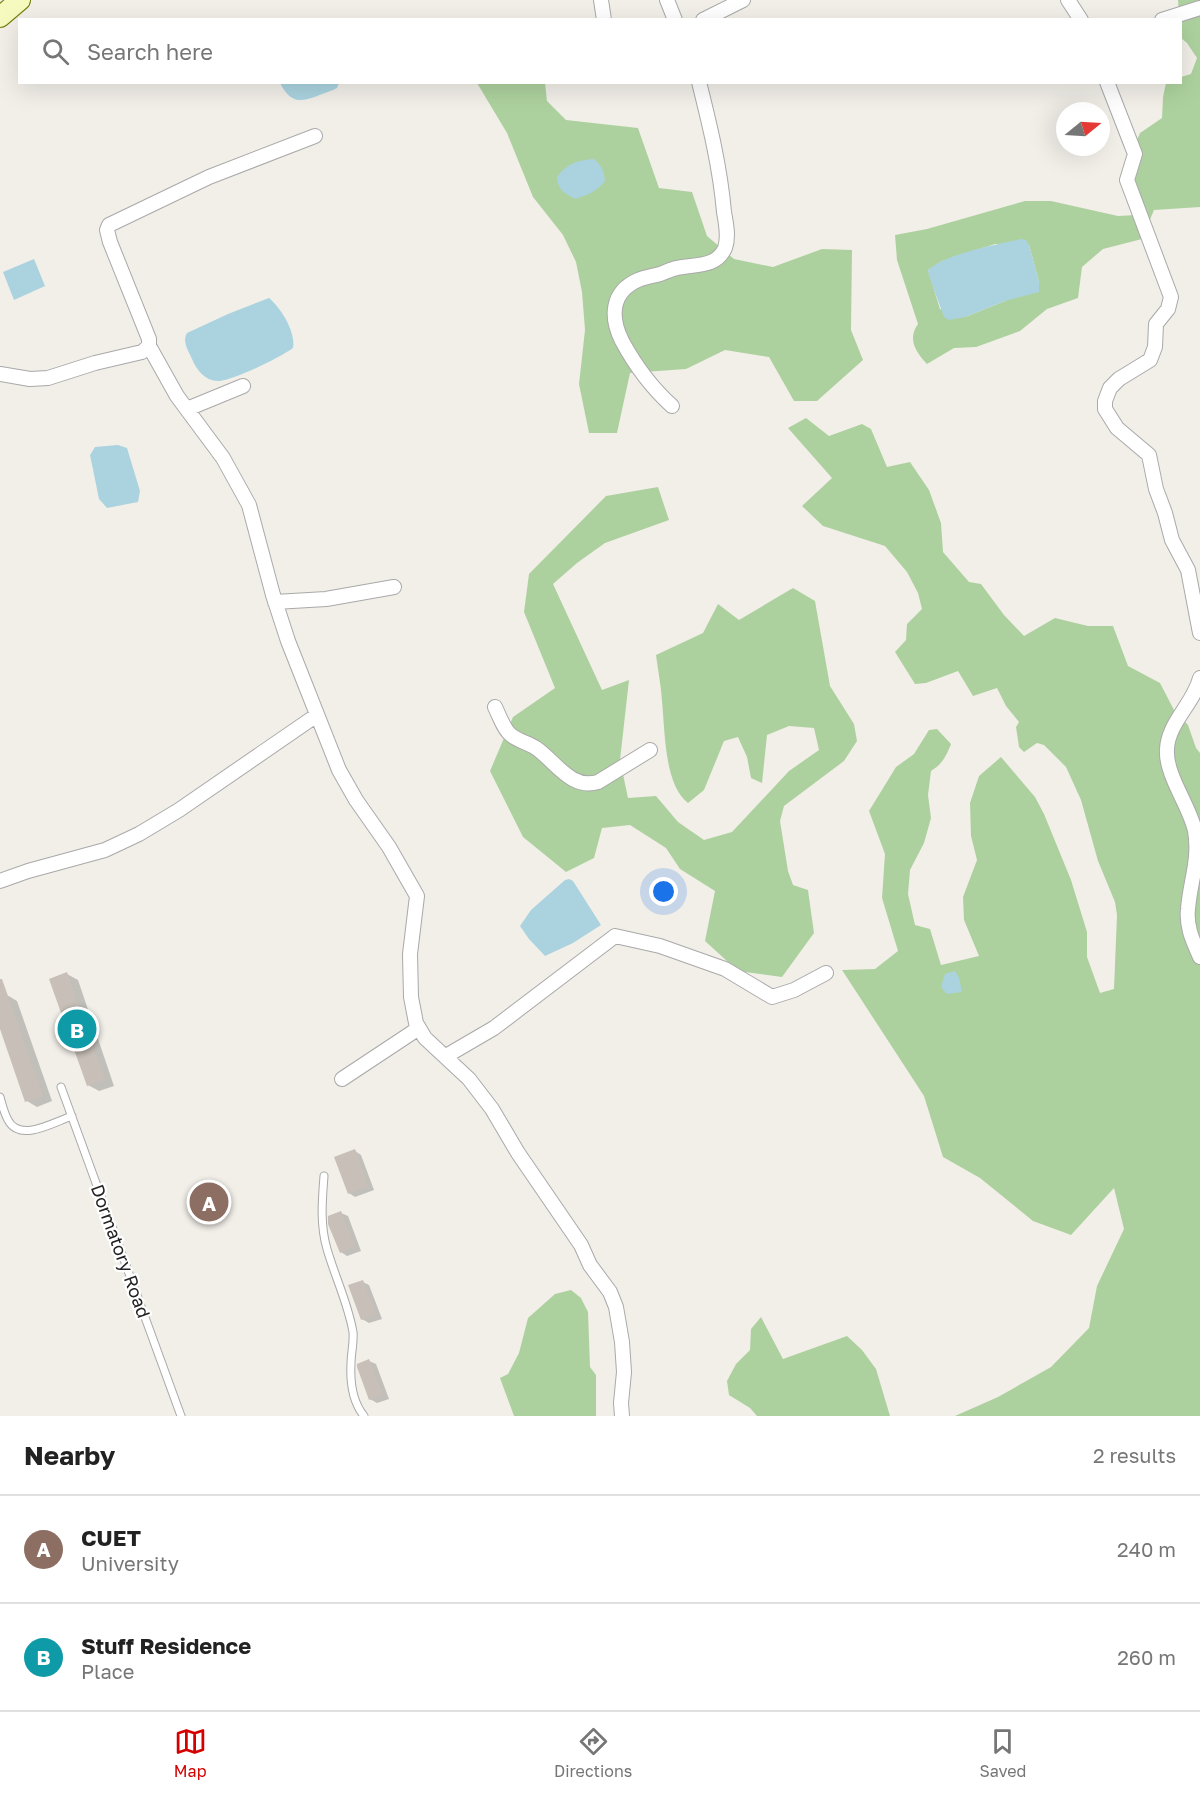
<!DOCTYPE html>
<html lang="en">
<head>
<meta charset="utf-8">
<style>
  body { margin:0; font-family:"Golos Text",sans-serif; background:#f2f2f2; color:#222 }
  .compass { position:absolute; left:1056px; top:102px; width:54px; height:54px; border-radius:50%; background:#fff; box-shadow:0 6px 24px #0002; rotate:72deg }
  .you { position:absolute; left:664px; top:892px; width:21px; height:21px; margin:-15px; border:4px solid #fff; border-radius:50%; background:#1a73e8; box-shadow:0 0 0 9px #1a73e833 }
  .badge { display:grid; place-items:center; width:39px; height:39px; border-radius:50%; background:#d40000; color:#fff; font-size:20px; font-weight:700 }
  .pin { position:absolute; translate:-50% -50%; border:3px solid #fff; box-shadow:0 2px 6px #0006 }
  .list { margin:0; padding:0; list-style:none }
  h2 { display:flex; justify-content:space-between; align-items:center; height:78px; margin:0; padding:0 24px; font-size:26px }
  h2 small { font-size:20px; font-weight:400; color:#767676 }
  .list li { display:grid; grid-template-columns:39px 1fr auto; gap:18px; align-items:center; box-sizing:border-box; height:108px; padding:0 24px; border-top:2px solid #e0e0e0 }
  .list b { display:block; font-size:22px; white-space:nowrap }
  .list p { margin:0; font-size:20px; white-space:nowrap; color:#767676 }
  .list em { font-size:20px; font-style:normal; color:#767676 }
  .icon { flex:none; width:33px; height:33px; fill:none; stroke:currentColor; stroke-width:2; stroke-linecap:round; stroke-linejoin:round }
  .map { position:relative; flex:none; width:1200px; height:1416px; overflow:hidden }
  .search { position:absolute; background:#fff; box-shadow:0 6px 24px #0002; left:18px; right:18px; top:18px; height:66px; display:flex; align-items:center; gap:15px; box-sizing:border-box; padding:0 21px; border-radius:0px; color:#767676; font-size:22px }
  .sheet { height:294px; background:#fff }
  nav { display:flex; justify-content:space-around; align-items:center; box-sizing:border-box; height:84px; border-top:2px solid #e0e0e0; background:#fff; font-size:16px; color:#767676 }
  nav a { display:grid; justify-items:center; gap:3px }
  nav .on { color:#d40000 }
  .map>svg:first-child { display:block }
  .forest { fill:#add19e; fill-rule:evenodd }
  .water { fill:#aad3df }
  .shadow { fill:#0003 }
  .building { fill:#c7bfb8 }
  .lines { fill:none; stroke-linecap:round; stroke-linejoin:round }
  .lane-casing { stroke:#a9a9a9; stroke-width:9 }
  .street-casing { stroke:#a9a9a9; stroke-width:16 }
  .secondary-casing { stroke:#707d05; stroke-width:22 }
  .lane { stroke:#fff; stroke-width:7 }
  .street { stroke:#fff; stroke-width:14 }
  .secondary { stroke:#f7fabf; stroke-width:20 }
  .labels { text-anchor:middle; dominant-baseline:central; stroke-width:4.5; stroke-linejoin:round; paint-order:stroke }
  .street-label { font-size:18px; fill:#222; stroke:#fff }
</style>
</head>
<body>
<div class="map">
<svg width="1200" height="1416" viewBox="0 0 1200 1416">
  <rect width="100%" height="100%" fill="#f2efe9"/>
  <!-- forest -->
  <path class="forest" d="M1178,0h22v207l-46,3 -12,29 -39,10 -21,18 -4,31 -31,11 -27,22 -44,16 -22,1 -27,16c-11,-12 -20,-25 -9,-40l-21,-64 -2,-25 32,-6 98,-28h26l67,15 18,-1 -9,-52 13,-30 22,-15 1,-21 3,-14 14,-1 1,-5 10,-3 6,-16 -10,-15 -6,-5zM995,244l34,1 10,37 -34,19 -40,16 -25,-8 -12,-39 14,-9z
    M477,83h68l2,18 19,19 72,8 21,60 33,4 15,44 27,23 39,8 49,-18 30,1 -1,80 12,30 -46,41h-23l-25,-44 -44,-7 -39,19 -56,4 -13,60h-28l-10,-49 6,-54 -3,-38 -6,-30 -13,-27 -30,-38 -26,-64z
    M806,418l23,18 33,-12 9,5 16,38 23,-5 19,28 12,33 2,29 26,30 12,2 23,31 20,21 31,-18 33,8h25l15,40 32,17 14,27 14,15 8,23 4,5v663h-245l43,-19 53,-30 38,-39 8,-42 27,-57 -10,-41 -43,47 -38,-14 -53,-43 -37,-21 -19,-61 -82,-126 33,-1 23,-18 -16,-53 3,-44 -16,-43 27,-44 18,-13 15,-24 8,-1 14,15c-5,13 -9,20 -20,27l-3,24 3,23 -7,25 -14,27 -2,24 7,31 15,4 11,36 38,-9 -15,-36 -1,-23 14,-37 -6,-24 -1,-33 9,-27 22,-19 34,40 9,17 27,66 16,52v25l13,36 14,-4 3,-74 -2,-13 -17,-41 -17,-61 -15,-33 -22,-22 -7,-2 -13,9 -5,-5 -3,-20 3,-5 -13,-16 -9,-18 -24,8 -15,-25 -32,12 -11,1 -20,-32 11,-12 1,-16 15,-15 -4,-16 -11,-21 -22,-26 -62,-20 -21,-20 30,-28 -44,-50z
    M658,487l11,33 -64,23 -28,20 -24,21 49,106 27,-10 -9,80 8,38 28,-2 22,26 26,18 28,-8 57,-61 30,-21 -5,-22 -25,-2 -22,9 -5,48 -11,-5 -4,-21 -9,-20 -14,4 -20,49 -16,13c-24,-18 -23,-73 -26,-102 -1,-15 -4,-31 -6,-46l47,-22 15,-29 21,16 54,-32 22,13 15,85 24,38 3,17 -13,20 -60,45 -4,15 8,50 5,14 15,5 6,43 -32,44 -44,-6 -33,-30 10,-50 -35,-22 -14,-21 -36,-23 -28,3 -8,30 -28,14 -43,-35 -33,-66 23,-54 42,-29 -31,-76 5,-38 77,-78z
    M571,1290l10,8 7,14 2,55 6,8v41h-82l-14,-38 8,-4 11,-21 9,-35 27,-24z
    M761,1317l22,42 64,-23 15,14 14,19 14,47h-133l-7,-8 -21,-13 -2,-14 9,-17 14,-14 1,-21z"/>
  <!-- water -->
  <path class="water" d="M339,83l-2,5 -4,2c-24,8 -39,21 -53,-7z
    M594,159c8,7 10,12 11,22 -9,11 -17,14 -30,18 -11,-6 -17,-9 -18,-22 10,-13 20,-17 37,-18z
    M1021,239l5,1 3,5 10,37v10l-34,9 -40,16 -16,3 -5,-3 -15,-41 -1,-6c17,-16 70,-26 93,-31z
    M34,259l11,27 -31,14 -11,-28z
    M269,298c12,10 27,34 24,50 -14,10 -57,31 -73,33 -14,1 -23,-10 -28,-22 -4,-9 -10,-17 -5,-26l41,-19z
    M118,445l9,3 13,43 -2,11 -31,6 -8,-9 -9,-44 5,-8z
    M569,879l4,2 28,44 -28,18 -28,13 -16,-17 -9,-13 11,-16 34,-30z
    M955,971l4,7 3,14 -15,2 -6,-7 4,-13z"/>
  <!-- shadow -->
  <path class="shadow" d="M67,974l11,6 36,106 -15,5 -11,-6z
    M7,995l10,6 35,100 -15,6 -10,-6 -27,-77v-27z
    M355,1151l6,4 13,35 -19,7 -6,-4z
    M341,1213l7,3 13,35 -14,5 -6,-4z
    M363,1282l6,3 13,34 -13,4 -7,-4z
    M369,1361l7,3 13,35 -12,4 -7,-4z"/>
  <!-- building -->
  <path class="building" d="M67,972l38,108 -18,6 -38,-107z
    M0,979h2l41,117 -18,6 -25,-73z
    M355,1149l13,37 -20,8 -14,-37z
    M341,1211l14,36 -15,6 -12,-29v-8z
    M363,1280l13,35 -15,5 -13,-35z
    M369,1359l14,36 -14,5 -12,-33v-3z"/>
  <g class="lines">
    <defs>
      <path id="lane" d="M61,1087l120,329
        M0,1097c2,7 4,16 8,23 12,23 46,2 64,-4
        M324,1176c-2,25 -4,49 3,73 8,28 21,54 26,83 1,11 -2,21 -2,32 -1,18 2,38 13,52"/>
      <path id="street" d="M601,0l3,20
        M667,0l8,20
        M1068,0l13,20
        M703,20l40,-20
        M1162,20l38,-12
        M1107,82l28,72 -8,26 44,117 -3,12 -12,15 -1,23 -5,13 -31,19 -9,9 -5,13v8l12,19 32,27 7,34 9,24 7,27 16,30 12,63
        M149,346l28,50 46,62 26,47 24,90 15,46 51,129 17,30 33,47 28,49 -7,58 1,43 5,26 9,15 44,41 23,30 26,44 63,92 9,20 20,27 6,15 6,35 2,30 -3,31 1,13
        M0,374l30,5 18,-1 47,-15 47,-11 7,-6v-7l-39,-97 -3,-12 2,-5 100,-48 106,-41
        M672,406c-20,-18 -37,-41 -50,-65 -12,-24 -11,-49 16,-61 7,-3 15,-4 22,-6 6,-2 11,-5 17,-6 18,-4 39,0 48,-20 4,-11 1,-25 -1,-36 -4,-45 -14,-86 -25,-130
        M187,409l56,-23
        M275,602l51,-3 68,-12
        M1200,678c-6,25 -32,45 -33,71 -2,26 23,57 28,82 5,28 -5,51 -7,78 -2,18 5,32 12,48
        M495,707c4,8 9,23 16,28 7,6 18,8 25,13 20,14 35,42 62,34l52,-32
        M0,881l28,-10 77,-21 34,-16 40,-24 138,-95
        M446,1056l48,-28 121,-92 45,10 65,23 47,28 22,-7 32,-17
        M342,1079l77,-51"/>
      <path id="secondary" d="M0,17l20,-17"/>
    </defs>
    <!-- lane casing -->
    <use href="#lane" class="lane-casing"/>
    <!-- street casing -->
    <use href="#street" class="street-casing"/>
    <!-- secondary casing -->
    <use href="#secondary" class="secondary-casing"/>
    <!-- lane -->
    <use href="#lane" class="lane"/>
    <!-- street -->
    <use href="#street" class="street"/>
    <!-- secondary -->
    <use href="#secondary" class="secondary"/>
  </g>
  <g class="labels">
    <!-- street labels -->
    <g class="street-label">
      <text transform="translate(121 1251) rotate(70)">Dormatory Road</text>
    </g>
  </g>
</svg>
<svg class="compass" viewBox="-18 -18 36 36"><path d="M0-13l5 13h-10z" fill="#e53935"/><path d="M0 13l5-13h-10z" fill="#767676"/></svg>
<div class="you"></div>
<div class="pin badge" style="left:209px;top:1202px;background:#8d6e63">A</div>
<div class="pin badge" style="left:77px;top:1029px;background:#0f9aa8">B</div>
<div class="search"><svg class="icon" aria-label="search" viewBox="0 0 24 24"><circle cx="10" cy="10" r="6"/><path d="M15 15l6 6"/></svg>Search here</div>
</div>
<section class="sheet">
<h2>Nearby<small>2 results</small></h2>
<ul class="list">
<li><span class="badge" style="background:#8d6e63">A</span><div><b>CUET</b><p>University</p></div><em>240 m</em></li>
<li><span class="badge" style="background:#0f9aa8">B</span><div><b>Stuff Residence</b><p>Place</p></div><em>260 m</em></li>
</ul>
</section>
<nav>
<a class="on"><svg class="icon" aria-label="map" viewBox="0 0 24 24"><path d="M3 6l6-2 6 2 6-2v14l-6 2-6-2-6 2zM9 4v14M15 6v14"/></svg>Map</a>
<a><svg class="icon" aria-label="directions" viewBox="0 0 24 24"><path d="M12 3l9 9-9 9-9-9zM9 14v-3h6M13 9l2 2-2 2"/></svg>Directions</a>
<a><svg class="icon" aria-label="saved" viewBox="0 0 24 24"><path d="M7 4h10v16l-5-4-5 4z"/></svg>Saved</a>
</nav>
</body>
</html>
